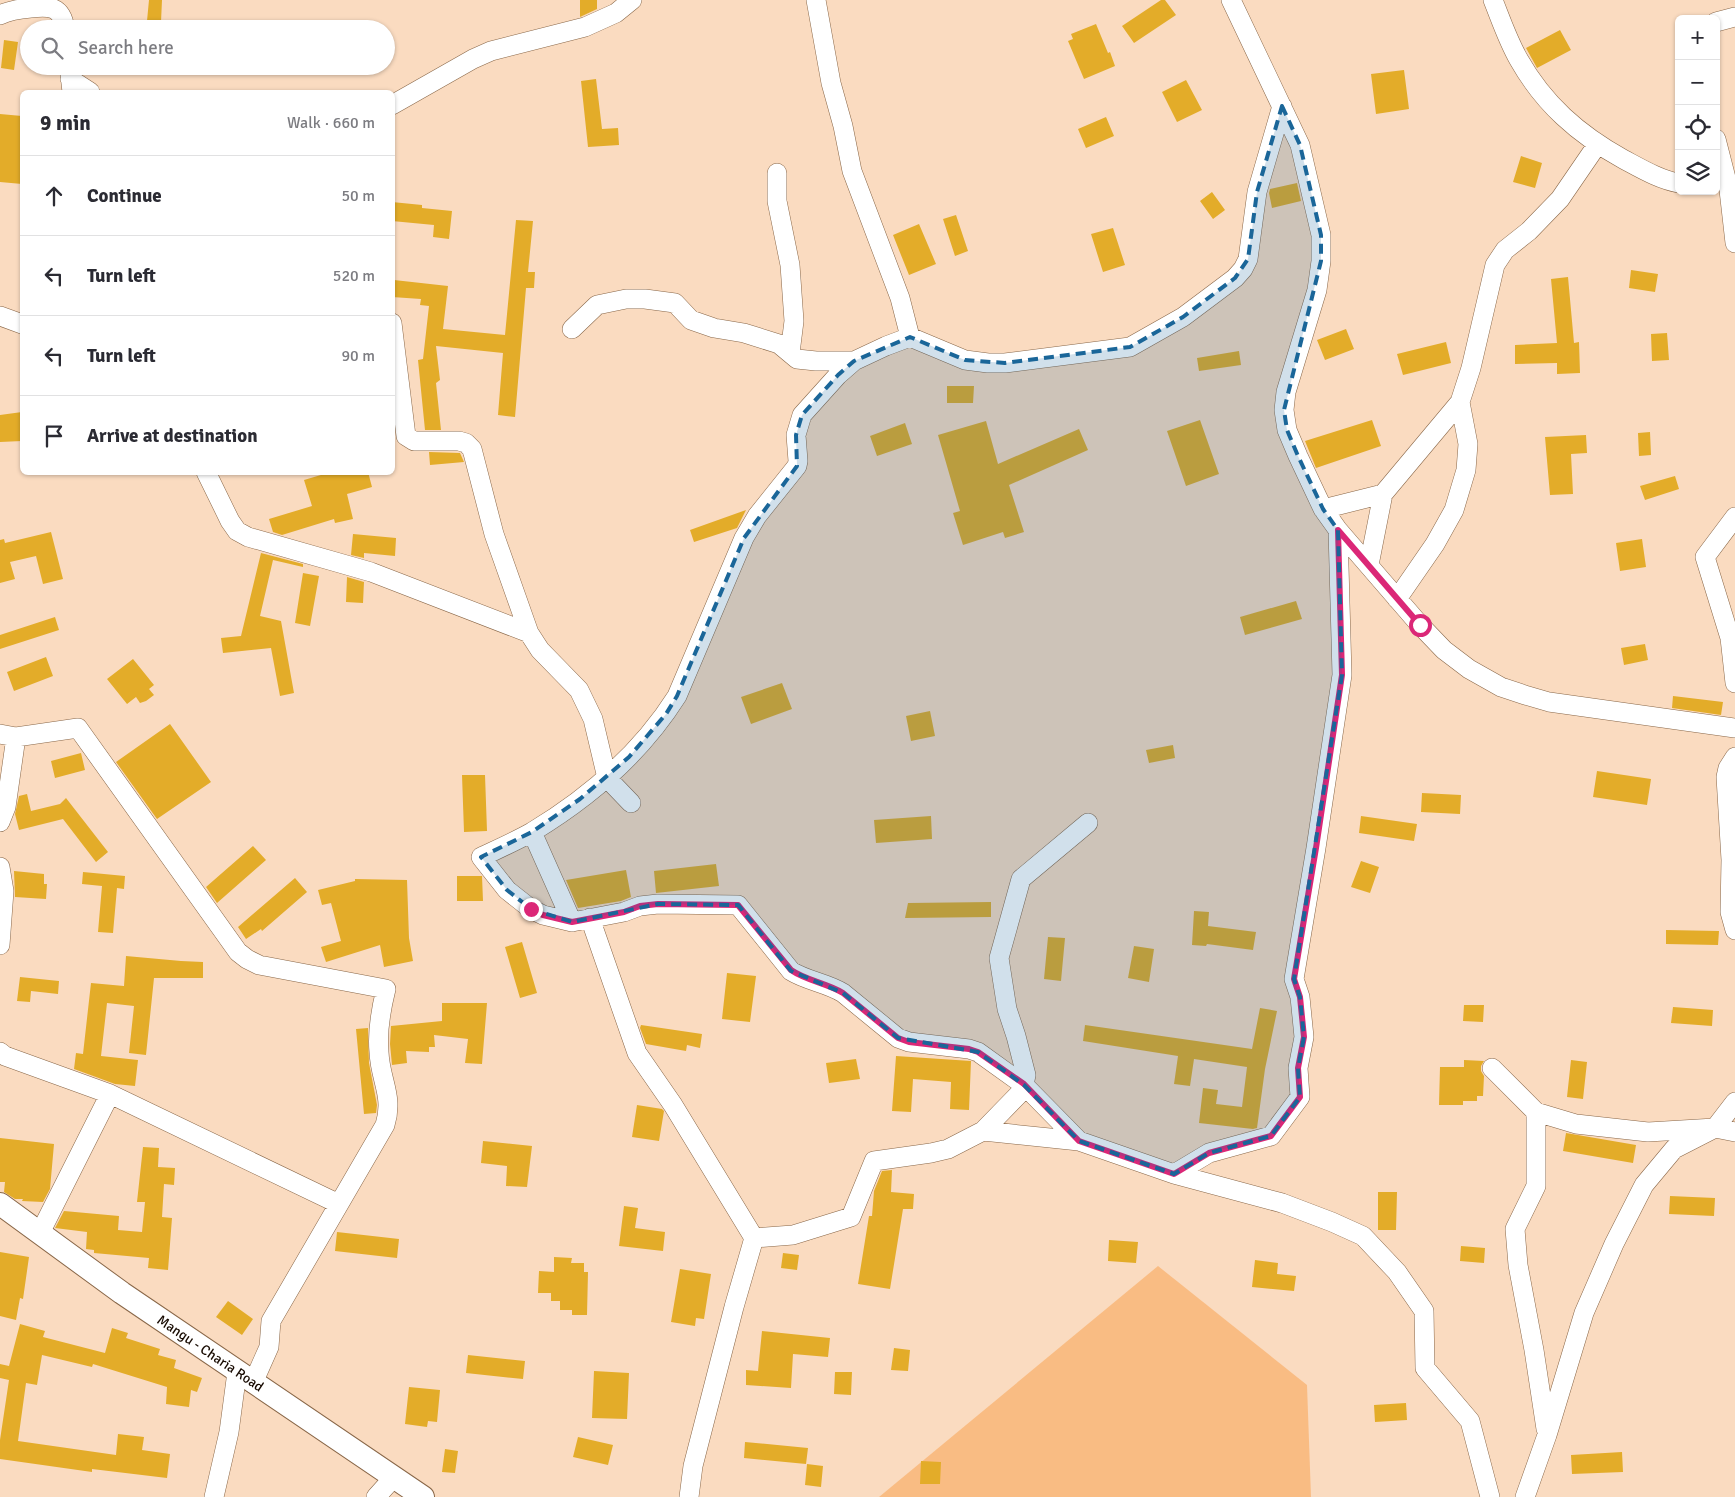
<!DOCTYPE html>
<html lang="en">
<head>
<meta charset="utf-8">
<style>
  body { margin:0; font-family:Signika,sans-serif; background:#f2f2f3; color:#2b2b33 }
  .controls { position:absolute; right:15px; top:15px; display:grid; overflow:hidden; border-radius:8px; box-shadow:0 1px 4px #0004 }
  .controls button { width:45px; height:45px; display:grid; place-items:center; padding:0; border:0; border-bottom:1px solid #e1e1e2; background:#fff; color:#2b2b33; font:25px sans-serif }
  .stop { position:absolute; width:15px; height:15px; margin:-11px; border:4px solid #db2777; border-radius:50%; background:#fff }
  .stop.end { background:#db2777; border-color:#fff; box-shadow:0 1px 5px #0008 }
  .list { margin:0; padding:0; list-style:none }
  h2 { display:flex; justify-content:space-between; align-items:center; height:65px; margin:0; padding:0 20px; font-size:21px }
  h2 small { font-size:16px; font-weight:400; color:#7c7c81 }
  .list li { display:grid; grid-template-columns:32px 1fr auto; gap:15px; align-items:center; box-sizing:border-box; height:80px; padding:0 20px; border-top:1px solid #e1e1e2 }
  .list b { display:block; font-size:19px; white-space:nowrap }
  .list em { font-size:16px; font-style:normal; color:#7c7c81 }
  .icon { flex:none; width:28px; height:28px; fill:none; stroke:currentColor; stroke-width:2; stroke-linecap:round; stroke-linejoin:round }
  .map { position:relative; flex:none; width:1735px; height:1497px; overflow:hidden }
  .search { position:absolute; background:#fff; box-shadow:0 1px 4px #0004; left:20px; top:20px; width:375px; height:55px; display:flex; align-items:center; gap:12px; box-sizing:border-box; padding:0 18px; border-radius:28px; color:#7c7c81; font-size:19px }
  .panel { position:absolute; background:#fff; box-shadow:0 1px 4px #0004; left:20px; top:90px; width:375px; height:385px; border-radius:8px }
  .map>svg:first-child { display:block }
  .green { fill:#f9bc83 }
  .building { fill:#e3ac29 }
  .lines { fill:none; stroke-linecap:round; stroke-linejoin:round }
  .minor-casing { stroke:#896748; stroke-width:20 }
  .tertiary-casing { stroke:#896748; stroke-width:24 }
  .minor { stroke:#fff; stroke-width:19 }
  .tertiary { stroke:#fff; stroke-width:22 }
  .route { stroke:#db2777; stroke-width:6 }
  .marked { fill:#1a6699; fill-opacity:0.2; stroke:#1a6699; stroke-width:4; stroke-dasharray:10 6; stroke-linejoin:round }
  .labels { text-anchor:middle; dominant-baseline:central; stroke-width:4.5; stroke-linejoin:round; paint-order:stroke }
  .street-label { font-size:14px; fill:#170a01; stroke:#fff }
</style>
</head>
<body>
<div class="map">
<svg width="1735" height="1497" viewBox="0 0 1735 1497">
  <rect width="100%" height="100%" fill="#fadbc0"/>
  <!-- green -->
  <path class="green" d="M1158,1266l149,119 4,112h-432z"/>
  <!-- building -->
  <path class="building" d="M149,0h13l-1,22 -14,-1z
    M580,0h17v9l-17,8z
    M1161,0h4l11,15 -42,28 -12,-17z
    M1096,24l12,29 2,-1 5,14 -31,13 -16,-38 5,-2 -2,-5z
    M1560,30l11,20 -34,18 -11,-20z
    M4,40l14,2 -4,28 -13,-2z
    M1404,70l5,39 -33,5 -5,-40z
    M596,79l6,50 16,-1 1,17 -31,2 -7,-66z
    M1186,80l16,30 -25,12 -15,-30z
    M0,114l22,2v68l-22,-2z
    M1106,117l8,19 -28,12 -8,-19z
    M1521,156l21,7 -7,25 -22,-6z
    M1297,183l4,18 -29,7 -3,-15 1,-4z
    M1212,192l13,18 -12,9 -13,-18z
    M392,202l30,3v3l30,3 -3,28 -16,-2 1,-12 -42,-4z
    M956,215l12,36 -13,5 -12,-37z
    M516,220l17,1 -5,51h7l-1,16h-8l-11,129 -17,-2 5,-62 -67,-7 4,34 -4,3 5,47h-16l-7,-70 5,-1 6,-53 -9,-1 1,-6 -29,-2 2,-17 54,6 -5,43 62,6z
    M919,224l17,40 -27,11 -16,-40z
    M1113,228l12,37 -22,7 -12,-38z
    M1631,270l27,4 -3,18 -26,-4z
    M1568,277l6,66 5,-1 1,31 -23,1v-11l-42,1v-19l42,-2 -6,-64z
    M1346,329l8,20 -29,11 -8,-20z
    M1667,333l2,27 -17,1 -1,-27z
    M1446,342l5,21 -48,12 -6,-21z
    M1239,351l2,14 -42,6 -2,-13z
    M947,386h27l-1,17h-26z
    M22,412v29l-22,1v-27z
    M1200,420l19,54 -33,12 -19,-55z
    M1372,420l9,26 -65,22 -11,-27z
    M986,421l12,43 81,-35 9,21 -79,35 15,47 -19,6 -2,-6 -40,13 -10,-32 7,-2 -22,-76z
    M905,423l7,21 -35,12 -7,-20z
    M1650,432l1,23 -12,1 -1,-23z
    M1586,435l1,18 -16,1 2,40 -23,1 -5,-58z
    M429,452l31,1 4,9 -34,3z
    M331,472h37l4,15 -25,7 6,25 -18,4 -1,-4 -52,16 -9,-3 -4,-13 43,-13 -8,-26z
    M1675,476l4,13 -34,11 -5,-14z
    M746,510l-9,18 -43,14 -4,-12z
    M51,532l12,47 -20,5 -7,-28 -26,6 5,17 -15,4v-43l4,-1 1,4z
    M353,534l43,4 -1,18 -31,-3v5l-13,-3z
    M1642,539l4,28 -26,4 -4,-28z
    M261,553l42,11v3l-30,-7 -13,56 21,5 13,72 -14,3 -9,-48 -48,5 -2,-15 20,-2z
    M303,573l16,3 -9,50 -15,-3z
    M347,577l17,5 -1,21 -17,-1z
    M1296,601l6,18 -57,16 -5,-18z
    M55,617l4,13 -59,19v-14z
    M1645,644l3,16 -24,5 -3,-17z
    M46,657l7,19 -39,15 -7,-19z
    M133,659l21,26 -5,4 5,6 -8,6 -6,2 -4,-6 -9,7 -20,-25z
    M782,683l10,26 -41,15 -10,-27z
    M1673,696l50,6 -2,13 -49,-7z
    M930,711l5,25 -24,5 -5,-25z
    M170,724l41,58 -54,37 -41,-57z
    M1173,745l2,13 -26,5 -3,-13z
    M81,753l4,17 -30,8 -4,-17z
    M1597,771l54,8 -4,26 -54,-8z
    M462,775h23l2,56 -23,1z
    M1422,793l39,2 -1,19 -39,-2z
    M27,794l4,17 29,-7 6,-6 42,54 -12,10 -33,-43 -44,11 -4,-16 4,-18z
    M931,816l1,23 -56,4 -2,-23z
    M1361,816l56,8 -3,17 -55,-8z
    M253,846l13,14 -49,43 -11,-16z
    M1361,861l18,6 -9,26 -19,-6z
    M716,864l3,22 -63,7 -2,-22z
    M626,870l5,27 -10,4 -43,7 -12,-28z
    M14,871l30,3v10h3l-1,15 -31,-2z
    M83,872l42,4 -1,13 -7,-1 -4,45 -15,-1 4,-46 -20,-2z
    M457,876h25l1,25h-26z
    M295,878l12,14 -45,39 -1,-2 -15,10 -8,-12z
    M355,879l52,1 2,58 4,23 -29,6 -4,-22 -54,17 -5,-15 20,-6 -10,-38 -9,2 -4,-15 37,-9z
    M991,902v15l-86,1 3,-15z
    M1194,911l15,1 -1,14 48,6 -3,18 -46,-6 -1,2 -14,-1z
    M1666,930l53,1 -1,14 -52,-1z
    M1048,937l17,1 -4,43 -17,-2z
    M522,942l15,51 -17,5 -15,-51z
    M1134,946l20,3 -5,33 -21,-4z
    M126,956l55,5 22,1v16h-49l-8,77 -17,-2 5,-47 -27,-3 -6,53 37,4 -3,26 -20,-2 -41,-15 2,-16 7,1 8,-71 33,3z
    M727,973l29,3 -6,46 -28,-3z
    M20,977l39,4 -1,13 -27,-3 -1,11 -13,-1z
    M442,1003h45l-5,61 -17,-1 3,-24 -34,-4 1,12h-6v5l-23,-1 1,12 -15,2 -2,-21 1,-18 51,-5z
    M1464,1005h20l-1,17 -20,-1z
    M1673,1007l40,3 -1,16 -41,-3z
    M1260,1008l17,3 -12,58 -8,59 -4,1 -54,-6 4,-35 15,2 -2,14 26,3 5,-40 -53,-8 -4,27 -16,-2 4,-28 -95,-15 2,-16 167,24z
    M641,1025l61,9 -2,14 -13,-3 -1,6 -40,-7 -6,-16z
    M368,1028l1,35 8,42 -1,8 -12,1 -8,-85z
    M896,1056l75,5 -2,49 -19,-1 1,-27 -38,-3 -2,33 -19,-1z
    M856,1059l4,20 -31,4 -3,-20z
    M1464,1060l20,1 -3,5v5l3,5 -1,20h-6v5h-14v4h-24l1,-38h24z
    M1571,1060l16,2 -4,37 -16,-2z
    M637,1105l25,4 2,2 -5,30 -27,-4z
    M1566,1133l70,12 -3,18 -70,-12z
    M0,1138l54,6 -4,45 -7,13 -21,-1 1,-2h-8l-11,-7 1,-10h-5z
    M483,1141l49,5 -5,41 -21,-1 1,-20 -26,-3z
    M143,1147l16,1 -1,19 17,1 -1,17 -10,-1 -2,33 10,1 -4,52 -20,-2 1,-10 -55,-5v-3l-8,-1 1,-17 -32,-4 9,-17 55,5 -1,14 24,2 3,-30h-8z
    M892,1170l-1,22 23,2 -1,15h-10l-13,80 -32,-5 11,-68h3l2,-25 8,-20z
    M1378,1192h19l-1,38h-18z
    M1670,1196l45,2 -1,18 -45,-2z
    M624,1206l14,2 -3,20 30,4 -2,19 -44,-5z
    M337,1232l62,7 -2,19 -62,-7z
    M1109,1240l29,2 -2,21 -28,-2z
    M1461,1246l24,2 -1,15 -24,-2z
    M0,1252l29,5 -6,42 -3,-1 -4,22 -16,-4z
    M783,1253l16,2 -2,15 -16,-2z
    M554,1257l18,1 -1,5h13v9h4l-1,43h-15v-5h-12v-9h-9v-8h-13l1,-22 15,1z
    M1255,1260l23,3 -1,11 19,2 -2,15 -42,-4z
    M680,1269l31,5 -7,45 -8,-1 -1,8 -24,-4z
    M228,1301l25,18 -11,16 -26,-18z
    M20,1324l25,7 -2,6 62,16 7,-25 16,5 -2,5 34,11 -2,6 18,5 -2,8 28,10 -5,14 -6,-2 -2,17 -23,-3 1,-17 -74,-23 -1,3 -50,-12 -5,30 -11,-2 -8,58 98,14 2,-21 26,3 -2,13 28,4 -3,24 -75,-9v3l-92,-13v-19l9,-60 -9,-2v-14l9,2z
    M762,1331l68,7 -2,19 -35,-3 -2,34 -45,-3v-15l12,1z
    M894,1348l16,2 -2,21 -17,-1z
    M468,1355l57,6 -2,18 -57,-6z
    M594,1371l35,2 -2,46 -35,-1z
    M835,1372h17l-1,23 -17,-1z
    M409,1387l31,3 -3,32 -9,-1 -1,6 -22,-3z
    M1406,1403l1,17 -32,2 -1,-17z
    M578,1437l35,8 -5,20 -35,-8z
    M745,1442l63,6 -2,16 -62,-6z
    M445,1449l13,2 -3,22 -13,-1z
    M1622,1452l1,20 -51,2 -1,-19z
    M921,1461l20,1 -1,22h-20z
    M807,1464l16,2 -2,21 -16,-2z"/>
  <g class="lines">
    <defs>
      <path id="minor" d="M816,0l15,83 12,43 9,45 48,127 10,39
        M1231,0l69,145 21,90v26l-4,29 -31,102 -2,18 3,20 11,26 25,53 15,21 82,95 24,25 25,19 32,18 24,8 24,7 186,26
        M1493,0c8,20 15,41 26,60 25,44 59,74 104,99 17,9 37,21 56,24
        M0,15c10,-5 20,-6 31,-7 19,-2 31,-2 34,21
        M1716,22l19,-5
        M69,66l3,26
        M70,79l20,13
        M392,105l81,-46 18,-8 94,-24 31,-14 16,-13
        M1716,139l13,51 6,53
        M777,173v28l13,64 4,56 -4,32
        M0,316l22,8
        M392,323l14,113 8,5h45l7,2 6,6 22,85 35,99 11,17 39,40 14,29 14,59 24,25
        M572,329l25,-24 29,-6h19l30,4 16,17 23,8 30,5 35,11 18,15 19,2h38
        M206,472l24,49 7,10 11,6 123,35 158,61
        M1323,509l60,-15
        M1735,517l-30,40 25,81 5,45
        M1369,565l14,-71 77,-92 11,-34 24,-103 10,-15 24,-19 31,-32 37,-54
        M1397,599l38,-55 19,-34 12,-40 2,-26 -8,-42
        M0,734l16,3 62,-9 160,224 9,7 12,6 127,24c-5,20 -9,42 -7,63 1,28 15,44 6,73l-114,196 -2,26 -16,36
        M1735,757l-7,11 -2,9 5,83 -1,52 5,18
        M0,822l6,-15 10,-70
        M532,832l40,90
        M0,867l4,24 -4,54
        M590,918l47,135 36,52 81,133 -20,69 -41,159 -4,31
        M0,1052l5,4 105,38 229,110
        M1492,1068l44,44 40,12 72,8 67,-4 20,4
        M1536,1112v74l-21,43 3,36 16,85 12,79
        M983,1131l96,10 95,33 108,29 50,19 31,14 34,36 27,39 1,57 45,53 20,76
        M1079,1141l-55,-56 -46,-33 -9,-3 -60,-7 -11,-4 -55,-45c-16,-10 -36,-12 -52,-22l-53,-66 -80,-1 -18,2 -16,6 -52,10 -29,-7 -12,-6 -24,-19 -26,-33c17,-8 35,-16 51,-25 58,-35 109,-79 145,-136l67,-158 13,-22 40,-50 1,-5 -2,-26 6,-20 36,-40 16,-14 32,-15 24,-9 55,23 23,3h17l125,-16 53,-30 52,-39 8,-9 5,-10 9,-67 25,-86
        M1174,1174l35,-21 62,-17 29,-39 -2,-29 6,-31 -4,-40 -6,-18 22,-131 26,-173 -4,-145
        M40,1233l70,-139
        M754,1238l39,-3 58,-18 23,-56 57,-8 17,-4 35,-18 37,-38 4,-8 2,-10 -10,-39 -9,-27 -8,-51 22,-79 67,-56
        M214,1497l15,-65 8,-60
        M376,1497l18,-20
        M1525,1497l22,-62 37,-122 30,-69 30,-59 30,-36 41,-21 20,-26"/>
      <g id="tertiary">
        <path id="s1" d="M0,1204l122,89 301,204"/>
      </g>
    </defs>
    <!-- minor casing -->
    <use href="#minor" class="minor-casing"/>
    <!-- tertiary casing -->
    <use href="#tertiary" class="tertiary-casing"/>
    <!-- minor -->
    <use href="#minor" class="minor"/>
    <!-- tertiary -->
    <use href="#tertiary" class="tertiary"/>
  </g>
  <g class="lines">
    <!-- route -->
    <path class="route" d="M531,909l12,6 29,7 52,-10 16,-6 18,-2 80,1 53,65c16,11 36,13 52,23l55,45 11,4 60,7 9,3 46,32 55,57 95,33 35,-21 62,-17 29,-39 -2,-29 6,-31 -4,-40 -6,-18 22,-131 26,-173 -4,-145 82,95"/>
  </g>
  <!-- marked area -->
  <path class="marked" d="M1282,106l18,39 21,90v26l-37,149 3,20 11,26 25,53 15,21 4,145 -48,304 6,18 4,40 -6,31 2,29 -29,39 -62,17 -35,21 -95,-33 -55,-56 -46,-33 -80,-14 -55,-45 -52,-22 -53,-66 -80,-1 -86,18 -41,-13 -24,-19 -26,-33 51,-25 48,-33 49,-42 37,-43 11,-18 67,-158 53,-72 -1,-31 6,-20 36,-40 16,-14 56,-24 55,23 40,3 125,-16 53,-30 52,-39 13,-19 9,-67z"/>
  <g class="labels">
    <!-- street labels -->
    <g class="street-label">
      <text stroke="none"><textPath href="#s1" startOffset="258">Mangu - Charia Road</textPath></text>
    </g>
  </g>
</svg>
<div class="controls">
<button>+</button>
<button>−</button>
<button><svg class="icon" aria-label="locate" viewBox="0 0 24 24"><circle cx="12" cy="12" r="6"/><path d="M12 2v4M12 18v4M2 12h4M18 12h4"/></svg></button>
<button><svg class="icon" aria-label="layers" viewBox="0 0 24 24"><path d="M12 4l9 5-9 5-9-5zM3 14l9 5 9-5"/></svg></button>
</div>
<div class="stop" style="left:1420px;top:625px"></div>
<div class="stop end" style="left:531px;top:909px"></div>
<div class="search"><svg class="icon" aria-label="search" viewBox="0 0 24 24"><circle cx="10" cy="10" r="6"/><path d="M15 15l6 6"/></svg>Search here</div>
<section class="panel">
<h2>9 min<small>Walk · 660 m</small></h2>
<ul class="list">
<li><svg class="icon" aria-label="ahead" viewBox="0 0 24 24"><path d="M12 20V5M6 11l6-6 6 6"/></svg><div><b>Continue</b></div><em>50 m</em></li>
<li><svg class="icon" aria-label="left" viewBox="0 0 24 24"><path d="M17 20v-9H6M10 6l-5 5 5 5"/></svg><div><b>Turn left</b></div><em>520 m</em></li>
<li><svg class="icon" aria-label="left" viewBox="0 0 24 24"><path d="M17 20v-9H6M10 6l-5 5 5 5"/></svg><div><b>Turn left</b></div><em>90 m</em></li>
<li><svg class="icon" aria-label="arrive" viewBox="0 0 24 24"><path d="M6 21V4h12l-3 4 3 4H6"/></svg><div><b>Arrive at destination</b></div></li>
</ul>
</section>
</div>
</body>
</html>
